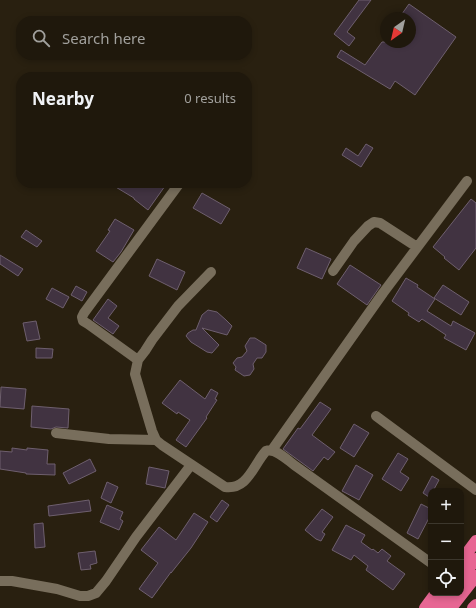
<!DOCTYPE html>
<html lang="en">
<head>
<meta charset="utf-8">
<style>
  body { margin:0; font-family:"Noto Sans",sans-serif; background:#272115; color:#f1f3f6 }
  .controls { position:absolute; right:12px; bottom:12px; display:grid; overflow:hidden; border-radius:8px; box-shadow:0 2px 6px #0003 }
  .controls button { width:36px; height:36px; display:grid; place-items:center; padding:0; border:0; border-bottom:1px solid #3c372d; background:#1f180c; color:#f1f3f6; font:20px sans-serif }
  .compass { position:absolute; left:380px; top:12px; width:36px; height:36px; border-radius:50%; background:#1f180c; box-shadow:0 2px 6px #0003; rotate:214deg }
  .list { margin:0; padding:0; list-style:none }
  h2 { display:flex; justify-content:space-between; align-items:center; height:52px; margin:0; padding:0 16px; font-size:17px }
  h2 small { font-size:13px; font-weight:400; color:#a1a09d }
  .icon { flex:none; width:22px; height:22px; fill:none; stroke:currentColor; stroke-width:2; stroke-linecap:round; stroke-linejoin:round }
  .map { position:relative; flex:none; width:476px; height:608px; overflow:hidden }
  .search { position:absolute; background:#1f180c; box-shadow:0 2px 6px #0003; left:16px; top:16px; width:236px; height:44px; display:flex; align-items:center; gap:10px; box-sizing:border-box; padding:0 14px; border-radius:16px; color:#a1a09d; font-size:15px }
  .panel { position:absolute; background:#1f180c; box-shadow:0 2px 6px #0003; left:16px; top:72px; width:236px; height:116px; border-radius:16px }
  .map>svg:first-child { display:block }
  .building { fill:#413341; stroke:#6e5f6e }
  .lines { fill:none; stroke-linecap:round; stroke-linejoin:round }
  .minor { stroke:#786e5c; stroke-width:10 }
  .highway { stroke:#e76693; stroke-width:12 }
</style>
</head>
<body>
<div class="map">
<svg width="476" height="608" viewBox="0 0 476 608">
  <rect width="100%" height="100%" fill="#292010"/>
  <!-- building -->
  <path class="building" d="M359,0h12l-24,32 8,6 -6,8 -15,-12z
    M409,4l47,33 -41,58 -20,-14 -5,8 -53,-32 4,-7 24,15 17,-23h28v-24h-11z
    M366,144l7,4 -12,19 -19,-12 4,-7 12,8z
    M109,183h52l4,3 -17,24 -14,-11v-1z
    M202,193l28,16 -9,15 -28,-16z
    M471,199l5,4v45l-17,22 -15,-12 1,-1 -12,-10z
    M115,219l19,11 -13,22 -8,10 -17,-11 14,-20 -2,-1z
    M26,230l16,11 -5,6 -16,-10z
    M306,248l25,11 -9,20 -25,-11z
    M0,255l23,14 -5,7 -18,-12z
    M157,259l28,13 -8,18 -28,-14z
    M350,265l31,20 -14,20 -30,-21z
    M406,278l12,7 -1,2 18,12 -8,12 24,15 2,-5 22,12 -9,17 -22,-12 2,-3 -24,-16 -3,3 -11,-7 1,-2 -17,-12z
    M443,285l26,17 -8,13 -27,-17z
    M76,286l11,6 -5,9 -11,-6z
    M52,288l17,9 -6,11 -17,-9z
    M108,299l9,7 -9,12 11,8 -6,8 -20,-14z
    M208,310l9,2 9,8 6,6 -5,9 -25,-7 17,17 -7,8 -5,-1 -16,-10 -5,-6 2,-3 5,-3h3l6,-15z
    M36,321l4,18 -13,2 -4,-18z
    M250,338h5l11,7v7l-4,6h-5l-4,6 1,5 -4,6 -6,1 -9,-6 1,-3 -3,-4 4,-5 5,-1 5,-6 -2,-5z
    M36,348l17,1 -1,9h-16z
    M180,380l25,19 6,-10 7,4 -3,6 2,1 -11,17 1,1 -21,29 -10,-7 14,-20 -12,-8 -1,2 -15,-11z
    M1,387l25,2 -2,20 -24,-2z
    M320,402l11,7 -19,26 23,17 -7,8 -4,-3 -11,14 -30,-22 15,-21 2,1z
    M32,406l37,3 -1,19 -12,-1 -5,2 -20,-2z
    M354,424l15,9 -15,24 -14,-9z
    M12,448l15,2v-2l21,2 -1,14h8v11l-29,-1v-1l-26,-4v-18l12,1z
    M398,453l10,6 -8,13 9,6 -8,13 -19,-12z
    M90,459l6,12 -27,13 -6,-11z
    M356,465l17,10 -14,25 -17,-9z
    M149,467l20,4 -4,17 -19,-4z
    M432,476l7,4 -6,11h-2v3l-2,3 -6,-4z
    M107,482l11,5 -7,16 -10,-5z
    M89,500l2,11 -42,5 -1,-10z
    M222,500l7,5 -12,17 -7,-5z
    M421,504l10,5v11l-2,-2 -11,21 -11,-6z
    M107,505l16,7 -3,7 3,2 -4,9 -19,-8z
    M322,509l11,8 -11,15 3,2 -4,7 -5,-2 -11,-9z
    M194,513l14,9 -17,26 -20,25v-1l-19,26 -13,-9 19,-26 -17,-13 18,-23 17,13z
    M43,523l2,24 -10,1 -1,-24z
    M346,525l19,10 -4,7 11,8 1,-1 5,4 4,-4 9,7 -4,5 18,13 -12,16 -27,-20 2,-4 -14,-11 -3,5 -19,-10z
    M95,551l2,12 -7,2 1,4 -10,1 -3,-17z"/>
  <g class="lines">
    <!-- minor -->
    <path class="minor" d="M333,271l21,-30 14,-15 6,-4 6,1 37,24
      M211,272l-33,34 -26,34 -7,11 -7,9 -3,14 17,57 4,9 6,5 63,42c23,3 28,-22 41,-36 10,-4 23,11 31,16l134,96
      M138,360l-50,-36 -5,-3 -1,-4 2,-4 95,-129
      M376,416l100,74
      M56,433l53,6 47,1
      M272,450l111,-157 84,-112
      M0,581h12l45,8 23,7h8l8,-3 10,-12 30,-44 55,-72"/>
    <!-- highway -->
    <path class="highway" d="M461,561l15,-20
      M461,578l15,-19
      M425,608l11,-15
      M438,608l11,-15
      M451,608l25,-32
      M473,608l3,-3"/>
  </g>
</svg>
<div class="controls">
<button>+</button>
<button>−</button>
<button><svg class="icon" aria-label="locate" viewBox="0 0 24 24"><circle cx="12" cy="12" r="6"/><path d="M12 2v4M12 18v4M2 12h4M18 12h4"/></svg></button>
</div>
<svg class="compass" viewBox="-18 -18 36 36"><path d="M0-13l5 13h-10z" fill="#e53935"/><path d="M0 13l5-13h-10z" fill="#a1a09d"/></svg>
<div class="search"><svg class="icon" aria-label="search" viewBox="0 0 24 24"><circle cx="10" cy="10" r="6"/><path d="M15 15l6 6"/></svg>Search here</div>
<section class="panel">
<h2>Nearby<small>0 results</small></h2>
<ul class="list">
</ul>
</section>
</div>
</body>
</html>
